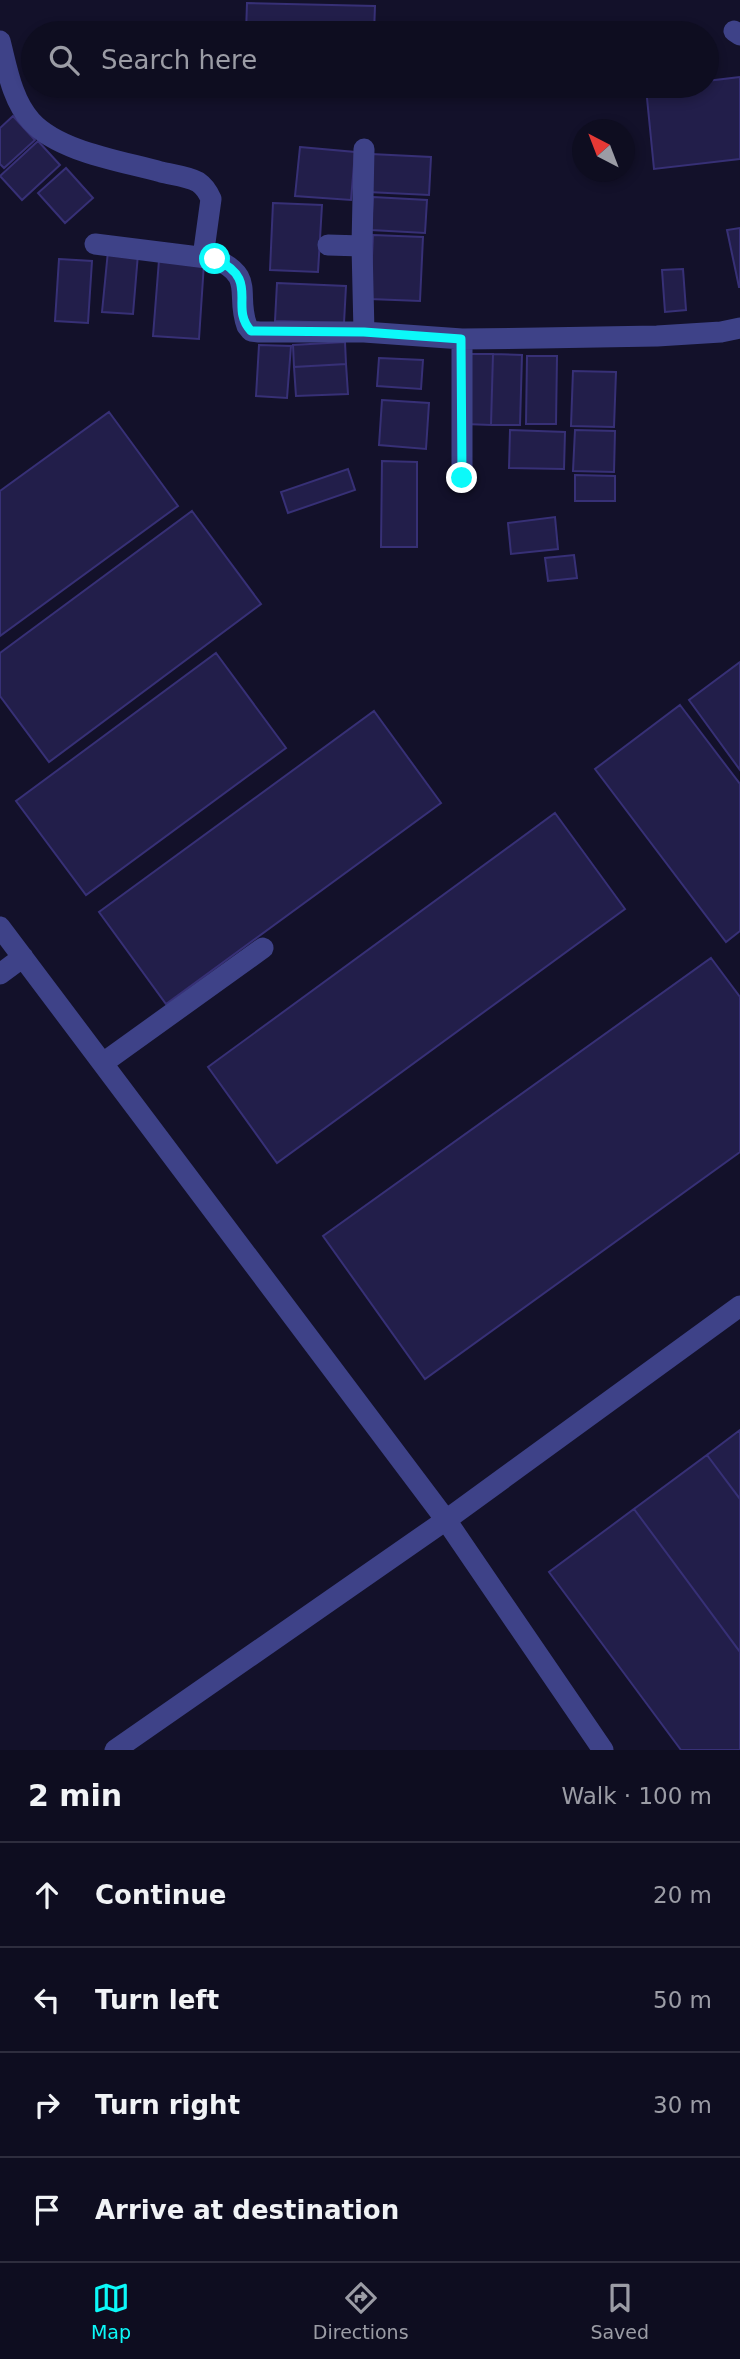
<!DOCTYPE html>
<html lang="en">
<head>
<meta charset="utf-8">
<style>
  body { margin:0; font-family:"DejaVu Sans",sans-serif; background:#1c1b2d; color:#f1f3f6 }
  .compass { position:absolute; left:572px; top:119px; width:63px; height:63px; border-radius:50%; background:#0e0d20; box-shadow:0 4px 10px #0003; rotate:318deg }
  .stop { position:absolute; width:21px; height:21px; margin:-16px; border:5px solid #0cf9f9; border-radius:50%; background:#fff }
  .stop.end { background:#0cf9f9; border-color:#fff; box-shadow:0 2px 7px #0008 }
  .list { margin:0; padding:0; list-style:none }
  h2 { display:flex; justify-content:space-between; align-items:center; height:91px; margin:0; padding:0 28px; font-size:30px }
  h2 small { font-size:23px; font-weight:400; color:#9b9ca5 }
  .list li { display:grid; grid-template-columns:46px 1fr auto; gap:21px; align-items:center; box-sizing:border-box; height:105px; padding:0 28px; border-top:2px solid #2e2d3e }
  .list b { display:block; font-size:26px; white-space:nowrap }
  .list em { font-size:23px; font-style:normal; color:#9b9ca5 }
  .icon { flex:none; width:38px; height:38px; fill:none; stroke:currentColor; stroke-width:2; stroke-linecap:round; stroke-linejoin:round }
  .map { position:relative; flex:none; width:740px; height:1750px; overflow:hidden }
  .search { position:absolute; background:#0e0d20; box-shadow:0 4px 10px #0003; left:21px; right:21px; top:21px; height:77px; display:flex; align-items:center; gap:18px; box-sizing:border-box; padding:0 24px; border-radius:38px; color:#9b9ca5; font-size:26px }
  .sheet { height:511px; background:#0e0d20 }
  nav { display:flex; justify-content:space-around; align-items:center; box-sizing:border-box; height:98px; border-top:2px solid #2e2d3e; background:#0e0d20; font-size:19px; color:#9b9ca5 }
  nav a { display:grid; justify-items:center; gap:4px }
  nav .on { color:#0cf9f9 }
  .map>svg:first-child { display:block }
  .building { fill:#221e4a; stroke:#373076; stroke-width:2 }
  .lines { fill:none; stroke-linecap:round; stroke-linejoin:round }
  .minor { stroke:#3e4288; stroke-width:21 }
  .route { stroke:#0cf9f9; stroke-width:9 }
</style>
</head>
<body>
<div class="map">
<svg width="740" height="1750" viewBox="0 0 740 1750">
  <rect width="100%" height="100%" fill="#13112a"/>
  <!-- building -->
  <path class="building" d="M247,3l128,3 -1,27h-128z
    M740,77v82l-86,10 -8,-81 61,-2v-5z
    M13,116l22,24 -31,28 -4,-4v-36z
    M38,141l22,24 -38,35 -22,-24z
    M300,147l55,5 -4,48 -56,-4z
    M371,154l60,3 -2,38 -61,-3z
    M66,168l27,30 -28,25 -27,-30z
    M373,197l54,3 -2,33 -54,-3z
    M273,203l49,2 -4,67 -48,-2z
    M740,228v59h-1l-12,-57z
    M373,235l50,2 -3,64 -50,-2z
    M108,251l30,3 -5,60 -31,-2z
    M59,259l33,2 -4,62 -33,-2z
    M159,260l45,3 -5,76 -46,-3z
    M683,269l3,41 -21,2 -3,-42z
    M277,283l69,3 -2,37 -69,-2z
    M345,342l1,22 -52,3 -1,-22z
    M259,345l32,1 -4,52 -31,-2z
    M467,354h26l-2,71 -26,-1z
    M493,354l29,1 -2,70h-29z
    M527,356h30l-1,68h-30z
    M379,358l44,2 -2,29 -44,-3z
    M346,364l2,30 -52,2 -2,-29z
    M573,371l43,1 -2,55 -43,-1z
    M382,400l47,3 -3,46 -47,-4z
    M109,412l69,94 -178,130v-145z
    M510,430l55,2 -1,37 -55,-1z
    M575,430l40,1 -1,41 -41,-1z
    M382,461l35,1v85h-36z
    M348,469l7,21 -67,23 -7,-21z
    M575,475l40,1v25h-40z
    M192,511l69,93 -212,158 -49,-66v-43z
    M555,517l3,32 -47,5 -3,-31z
    M574,555l3,23 -29,3 -3,-23z
    M216,653l70,95 -200,147 -70,-94z
    M740,662v108l-51,-70z
    M680,705l60,79v147l-14,11 -131,-173z
    M374,711l67,92 -275,201 -67,-92z
    M555,813l70,96 -348,254 -69,-96z
    M711,958l29,39v155l-315,227 -102,-143z
    M740,1430v69l-33,-44z
    M707,1455l33,44v153l-106,-143z
    M634,1509l106,143v98h-59l-132,-178z"/>
  <g class="lines">
    <!-- minor -->
    <path class="minor" d="M734,31l6,4
      M0,41c7,27 12,59 31,80 28,31 91,40 130,51 12,3 26,4 37,10 6,4 10,10 13,17l-8,58
      M95,244l120,15c41,18 20,35 32,67l4,5 8,1h105l98,7 78,-1 117,-2 64,-4 19,-4
      M328,245l34,1 2,86
      M362,246l2,-97
      M462,339v139
      M0,927l446,593 157,230
      M0,974l23,-17
      M103,1063l160,-115
      M115,1750l331,-230 294,-214"/>
  </g>
  <g class="lines">
    <!-- route -->
    <path class="route" d="M215,259c47,21 13,47 36,72l113,1 97,7 1,139"/>
  </g>
</svg>
<svg class="compass" viewBox="-18 -18 36 36"><path d="M0-13l5 13h-10z" fill="#e53935"/><path d="M0 13l5-13h-10z" fill="#9b9ca5"/></svg>
<div class="stop" style="left:215px;top:259px"></div>
<div class="stop end" style="left:462px;top:478px"></div>
<div class="search"><svg class="icon" aria-label="search" viewBox="0 0 24 24"><circle cx="10" cy="10" r="6"/><path d="M15 15l6 6"/></svg>Search here</div>
</div>
<section class="sheet">
<h2>2 min<small>Walk · 100 m</small></h2>
<ul class="list">
<li><svg class="icon" aria-label="ahead" viewBox="0 0 24 24"><path d="M12 20V5M6 11l6-6 6 6"/></svg><div><b>Continue</b></div><em>20 m</em></li>
<li><svg class="icon" aria-label="left" viewBox="0 0 24 24"><path d="M17 20v-9H6M10 6l-5 5 5 5"/></svg><div><b>Turn left</b></div><em>50 m</em></li>
<li><svg class="icon" aria-label="right" viewBox="0 0 24 24"><path d="M7 20v-9h11M14 6l5 5-5 5"/></svg><div><b>Turn right</b></div><em>30 m</em></li>
<li><svg class="icon" aria-label="arrive" viewBox="0 0 24 24"><path d="M6 21V4h12l-3 4 3 4H6"/></svg><div><b>Arrive at destination</b></div></li>
</ul>
</section>
<nav>
<a class="on"><svg class="icon" aria-label="map" viewBox="0 0 24 24"><path d="M3 6l6-2 6 2 6-2v14l-6 2-6-2-6 2zM9 4v14M15 6v14"/></svg>Map</a>
<a><svg class="icon" aria-label="directions" viewBox="0 0 24 24"><path d="M12 3l9 9-9 9-9-9zM9 14v-3h6M13 9l2 2-2 2"/></svg>Directions</a>
<a><svg class="icon" aria-label="saved" viewBox="0 0 24 24"><path d="M7 4h10v16l-5-4-5 4z"/></svg>Saved</a>
</nav>
</body>
</html>
